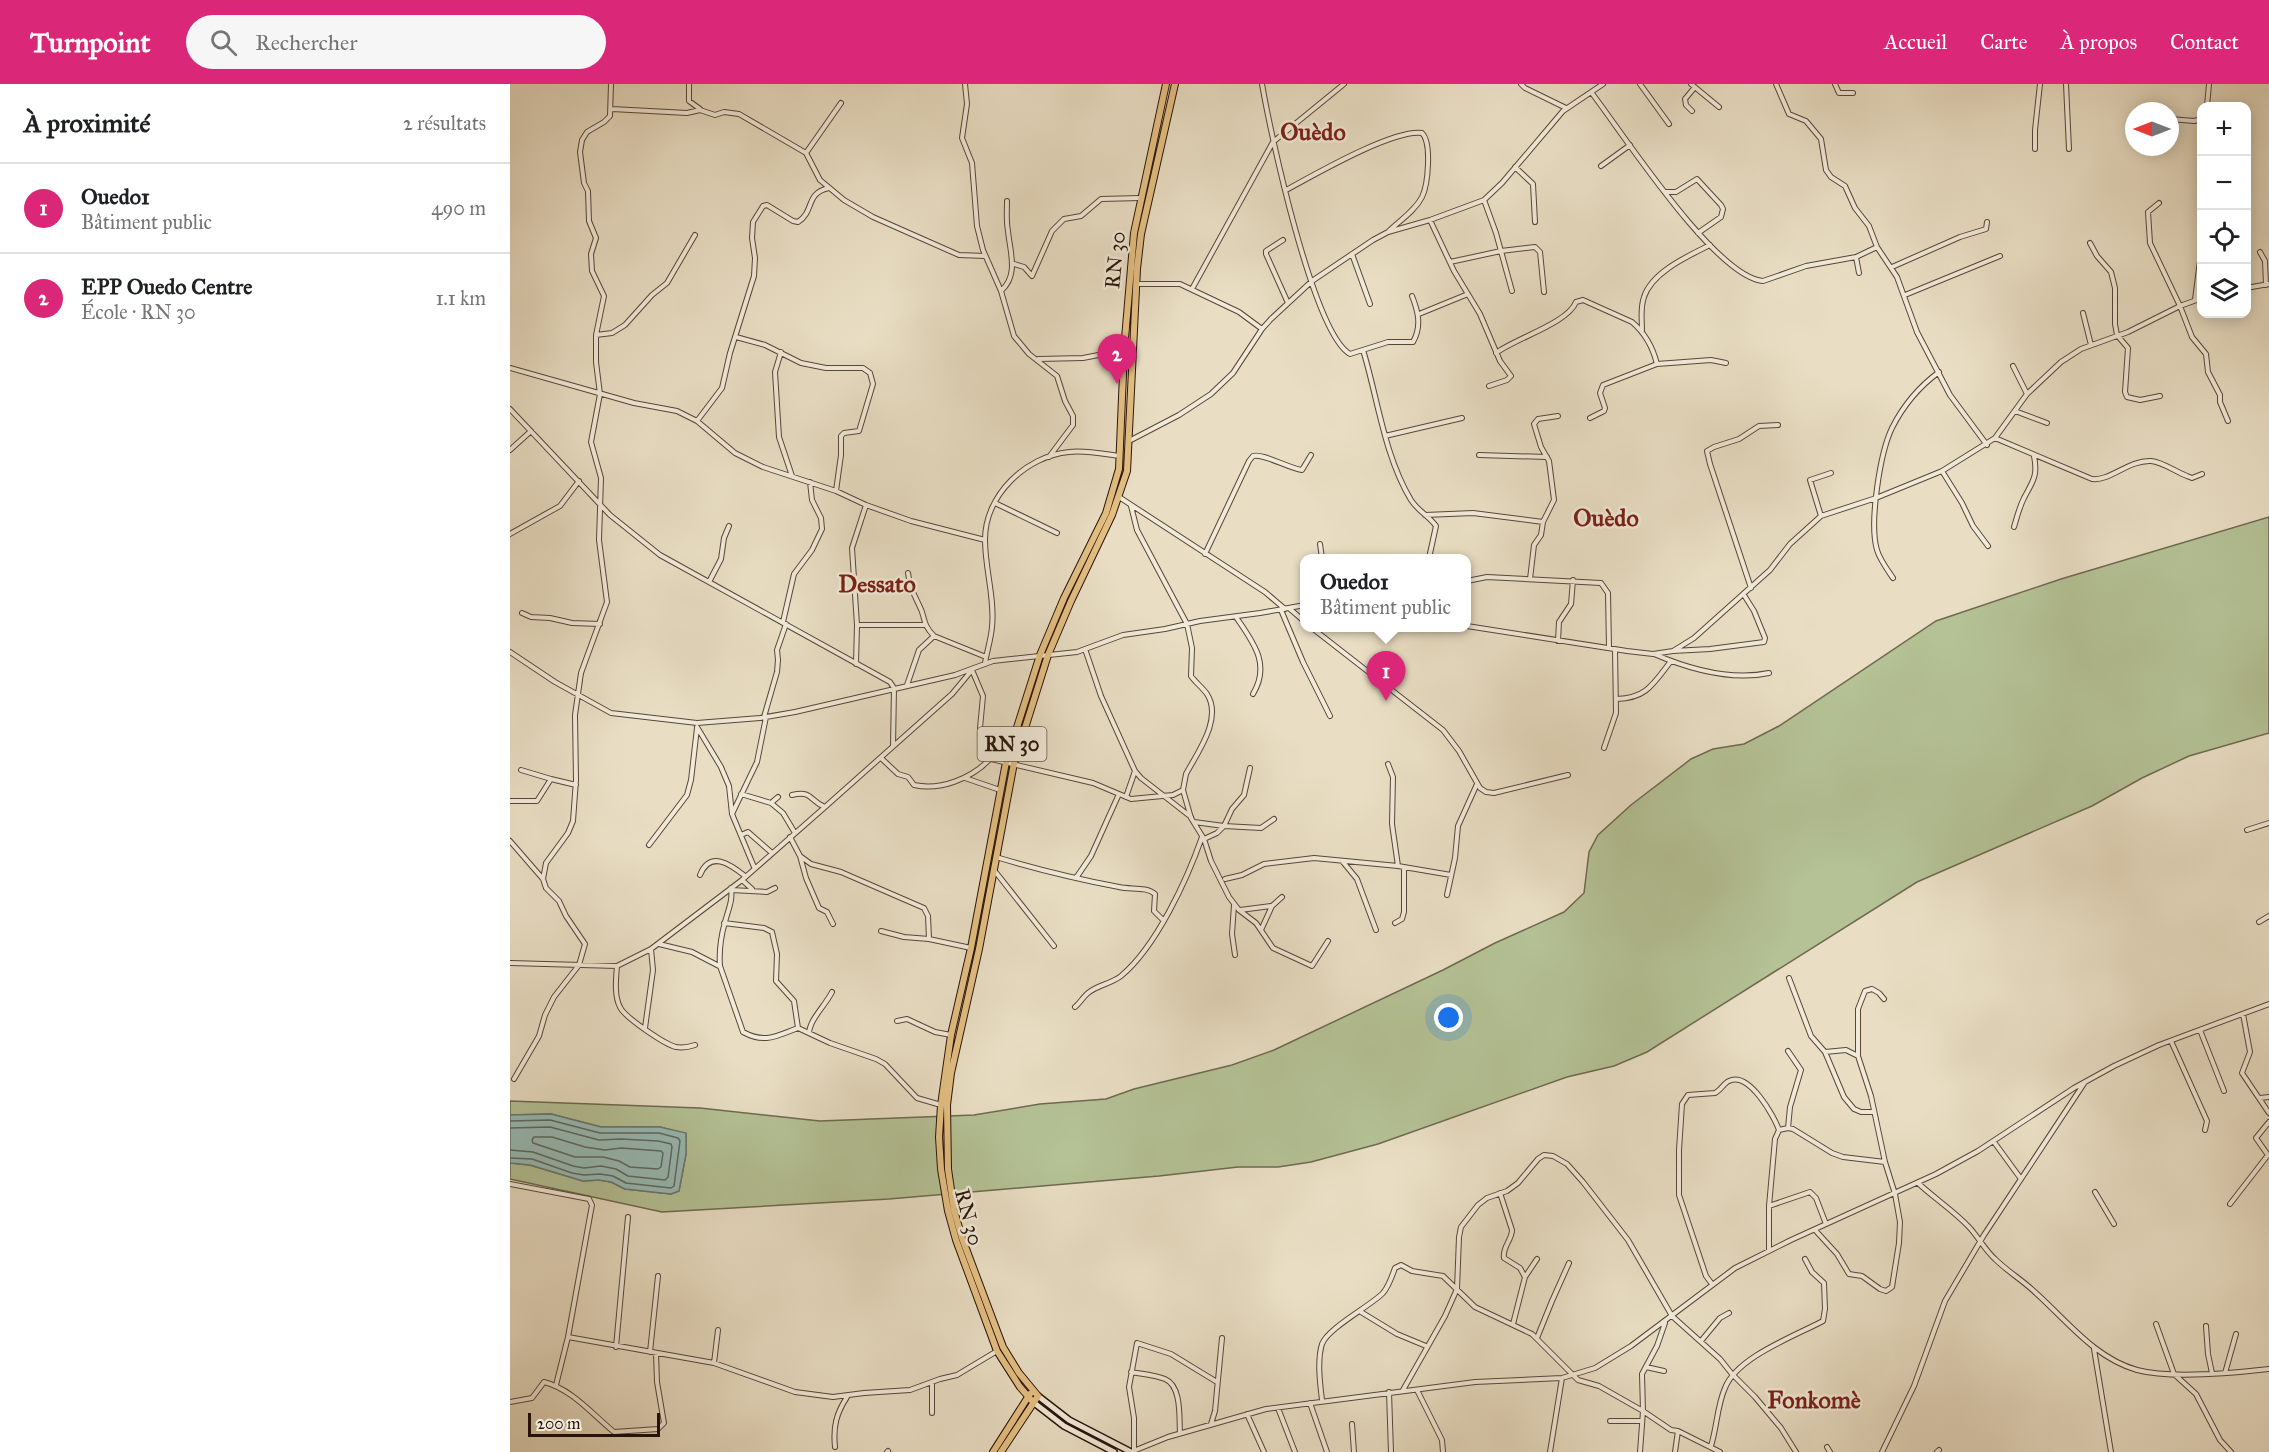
<!DOCTYPE html>
<html lang="fr">
<head>
<meta charset="utf-8">
<style>
  body { margin:0; font-family:"IM FELL Great Primer",serif; background:#f6f6f6; color:#202124 }
  .controls { position:absolute; right:18px; top:18px; display:grid; overflow:hidden; border-radius:12px; box-shadow:0 3px 15px #0003 }
  .controls button { width:54px; height:54px; display:grid; place-items:center; padding:0; border:0; border-bottom:2px solid #e0e0e0; background:#fff; color:#202124; font:30px sans-serif }
  .compass { position:absolute; left:1615px; top:18px; width:54px; height:54px; border-radius:50%; background:#fff; box-shadow:0 3px 15px #0003; rotate:270deg }
  .scale { position:absolute; left:18px; bottom:15px; width:132px; box-sizing:border-box; padding-left:6px; border:3px solid #27130a; border-top:0; font-size:16px; line-height:21px; white-space:nowrap; color:#27130a; -webkit-text-stroke:4px #f1ead9; paint-order:stroke }
  .you { position:absolute; left:939px; top:934px; width:21px; height:21px; margin:-15px; border:4px solid #fff; border-radius:50%; background:#1a73e8; box-shadow:0 0 0 9px #1a73e833 }
  .badge { display:grid; place-items:center; width:39px; height:39px; border-radius:50%; background:#db2777; color:#fff; font-size:20px; font-weight:700 }
  .pin { position:absolute; translate:-50% -50px; filter:drop-shadow(0 2px 3px #0008) }
  .pin::after { content:''; position:absolute; top:32px; width:21px; height:18px; background:inherit; clip-path:polygon(0 0,100% 0,50% 100%) }
  .popup { position:absolute; left:790px; top:470px; width:171px; height:78px; box-sizing:border-box; display:grid; place-content:center; border-radius:12px; background:#fff; filter:drop-shadow(0 2px 4px #0005); font-size:20px; white-space:nowrap; color:#757577 }
  .popup b { font-size:22px; color:#202124 }
  .popup::after { content:''; position:absolute; left:50%; top:100%; margin-left:-12px; border:12px solid transparent; border-top-color:#fff }
  .list { margin:0; padding:0; list-style:none }
  h2 { display:flex; justify-content:space-between; align-items:center; height:78px; margin:0; padding:0 24px; font-size:26px }
  h2 small { font-size:20px; font-weight:400; color:#757577 }
  .list li { display:grid; grid-template-columns:39px 1fr auto; gap:18px; align-items:center; box-sizing:border-box; height:90px; padding:0 24px; border-top:2px solid #e0e0e0 }
  .list b { display:block; font-size:22px; white-space:nowrap }
  .list p { margin:0; font-size:20px; white-space:nowrap; color:#757577 }
  .list em { font-size:20px; font-style:normal; color:#757577 }
  .icon { flex:none; width:33px; height:33px; fill:none; stroke:currentColor; stroke-width:2; stroke-linecap:round; stroke-linejoin:round }
  .map { position:relative; flex:none; width:1759px; height:1368px; overflow:hidden }
  header { display:flex; align-items:center; gap:36px; box-sizing:border-box; height:84px; padding:0 30px; background:#db2777; color:#fff }
  header strong { font-size:28px }
  nav { display:flex; gap:33px; margin-inline-start:auto; font-size:21px }
  .search { width:420px; height:54px; background:#f6f6f6; display:flex; align-items:center; gap:15px; box-sizing:border-box; padding:0 21px; border-radius:33px; color:#757577; font-size:22px }
  main { display:flex }
  aside { flex:1; background:#fff }
  .map>svg:first-child { display:block }
  .green { fill:#b4c296; stroke:#6e6a50; stroke-width:1.5 }
  .water { fill:#97bcb7; stroke:#6a7872; stroke-width:1.5 }
  .lines { fill:none; stroke-linecap:round; stroke-linejoin:round }
  .shore { stroke:#5f6860; stroke-width:1.5 }
  .street-casing { stroke:#584638; stroke-width:6 }
  .secondary-casing { stroke:#27130a; stroke-width:8 }
  .primary-casing { stroke:#27130a; stroke-width:8 }
  .street { stroke:#f1ead9; stroke-width:4 }
  .secondary { stroke:#f1ead9; stroke-width:5 }
  .primary { stroke:#e4bf82; stroke-width:6 }
  .labels { text-anchor:middle; dominant-baseline:central; stroke-width:5; stroke-linejoin:round; paint-order:stroke }
  .shield { fill:#f1ead9; stroke:#645448; stroke-width:1.5 }
  .shield-label { font-size:20px; font-weight:bold; fill:#27130a }
  .street-label { font-size:21px; fill:#27130a; stroke:#f1ead9 }
  .quarter-label { font-size:24px; font-weight:bold; fill:#7a1f14; stroke:#f1ead9 }
</style>
</head>
<body>
<header>
<strong>Turnpoint</strong>
<div class="search"><svg class="icon" aria-label="search" viewBox="0 0 24 24"><circle cx="10" cy="10" r="6"/><path d="M15 15l6 6"/></svg>Rechercher</div>
<nav><a>Accueil</a><a>Carte</a><a>À propos</a><a>Contact</a></nav>
</header>
<main>
<aside>
<h2>À proximité<small>2 résultats</small></h2>
<ul class="list">
<li><span class="badge">1</span><div><b>Ouedo1</b><p>Bâtiment public</p></div><em>490 m</em></li>
<li><span class="badge">2</span><div><b>EPP Ouedo Centre</b><p>École · RN 30</p></div><em>1.1 km</em></li>
</ul>
</aside>
<div class="map">
<svg width="1759" height="1368" viewBox="0 0 1759 1368">
  <rect width="100%" height="100%" fill="#e9dec4"/>
  <filter id="stains"><feTurbulence type="fractalNoise" baseFrequency=".00333" numOctaves="4"/><feColorMatrix values="0 0 0 0 .2 0 0 0 0 .09 0 0 0 0 .02 0 0 0 .5 -.17"/></filter>
  <radialGradient id="worn" r=".72"><stop offset=".6" stop-color="#630" stop-opacity="0"/><stop offset="1" stop-color="#630" stop-opacity=".3"/></radialGradient>
  <!-- green -->
  <path class="green" d="M1759,433v216l-80,23 -47,22 -50,28 -175,76 -270,170 -33,14 -47,11 -189,67 -67,18 -33,5h-40l-79,9 -270,23 -227,13 -152,-33v-16l20,2 53,16 16,-1 12,2 14,7 46,5 8,-3 7,-37v-20l-26,-7h-59l-50,-13 -41,1v-14l190,7 120,13 154,-6 66,-11 66,-5 28,-10 98,-24 42,-15 169,-80 52,-27 69,-31 20,-19 5,-41 9,-17 33,-30 60,-46 22,-10 31,-5 35,-18 157,-105 125,-42z"/>
  <!-- water -->
  <path class="water" d="M41,1030l50,13h59l26,6v21l-7,37 -8,3 -46,-5 -14,-7 -12,-2 -16,1 -53,-16 -20,-2v-48z"/>
  <g class="lines">
    <!-- shore -->
    <path class="shore" d="M0,1037l40,-1 50,13h59l19,5 2,3 -6,45 -3,2 -45,-5 -13,-7 -13,-2 -16,1 -12,-2 -40,-14 -22,-1
      M0,1044l40,-1 49,13 22,-1 37,2 13,3 1,3 -4,30 -3,3 -37,-4 -12,-7 -15,-3 -17,2 -11,-2 -40,-14 -23,-2
      M24,1053h18l33,10 20,3 16,-2 40,3 2,2 -2,14 -3,2 -28,-2 -11,-6 -16,-4h-28l-42,-14 -1,-3z"/>
    <defs>
      <path id="street" d="M179,0v17l11,8
        M455,0l2,20 -5,34 10,25 5,63 6,24 18,41 13,45 15,18 28,22 8,25 8,15v9l-24,32
        M752,0c8,47 51,249 88,270l38,-12h25c9,-16 5,-31 -1,-46
        M1011,0l4,4 41,20
        M1130,0l29,40
        M1181,0l28,23
        M1266,0l13,30 17,7 15,18 5,31 5,7 14,9 10,22 14,18 8,21 20,30 20,55 33,63 37,50
        M1325,0l4,9h14
        M1556,0l3,65
        M1081,8c31,40 124,185 172,189l43,-15 50,-9 21,-10
        M1697,22l2,-22
        M102,25l75,4 13,-3 15,5 9,-3 15,2 67,39 14,27 24,20 29,17 86,38 26,1
        M1182,27l-6,-6 -1,-6 10,-12
        M1660,35l24,2 8,-2
        M1525,65v-19l5,-46
        M296,69l35,-50
        M1091,82l29,-21
        M1005,83l18,17 2,38
        M776,106c28,-15 107,-61 136,-57 10,10 6,52 0,64 -7,14 -23,24 -33,34
        M1156,108h10l21,-13 24,26 2,4 -2,8 -23,16
        M974,116l12,33 16,58
        M1649,119l-11,9 2,31 30,63 12,31 14,17 2,18 12,23v7l8,19
        M920,136l24,51 26,43 20,47 11,15 -4,4 -18,6
        M773,156l-17,11v3l22,49
        M1580,159l7,13 14,16 4,16v36l2,11 11,13 -3,44 2,5 13,3 20,-4
        M1750,168l5,9 1,24
        M842,170l18,50
        M1346,173l3,16
        M940,178l51,-11 34,-4 5,5 4,40
        M504,180l10,3 8,9 20,-45 12,-12 17,-3 20,-17 39,-1
        M1382,183l68,-30 26,-8 1,-7
        M627,200h43l59,28 23,17
        M1736,204l23,-4
        M682,205l81,-147 71,-58
        M491,207c18,-16 9,-39 7,-60 -2,-10 -1,-20 -1,-30
        M1395,211l95,-39
        M1685,216l7,-55
        M1573,229l8,32
        M909,230l49,-20
        M1132,247c0,-11 -2,-23 2,-34 8,-25 44,-41 66,-52
        M86,251l16,-2 13,-8 27,-30 15,-12 28,-48
        M226,253l29,8 36,18 25,5h37l7,5 3,11 -14,47 -15,2 -3,3v19l-5,36
        M853,266c15,49 21,105 48,150 7,11 18,16 25,26l-7,32
        M271,268l-6,20 4,65 13,39
        M986,269c20,-15 72,-30 80,-51l7,-2 49,22c13,11 21,26 25,42
        M528,275l45,-1 41,-8
        M1503,282l14,28
        M0,284l124,35 43,8 20,10 38,32 28,14 73,24 30,14 45,16 74,19
        M0,325l100,106 50,40 230,127 4,6 -1,58
        M1505,327l32,12
        M1080,334l14,-7 1,-3 -5,-15 3,-8 54,-21 54,-4 15,3
        M187,337l25,-33 8,-35 24,-77 1,-18 -3,-20 1,-16 10,-16 4,-1 26,16 5,1c17,-11 7,-29 31,-34
        M875,352l77,-18
        M1485,354l97,41c19,2 36,-19 59,-18 12,1 25,11 36,15l5,2 10,-4
        M619,357l50,-26 32,-21 22,-21 29,-44 9,-10 41,-38 61,-41 15,-8 42,-12 54,-20 18,-17 61,-72 40,-27
        M0,366l21,-19
        M969,371l68,2
        M1432,387l20,32 11,23 15,20
        M609,413l146,95 20,17
        M485,419l62,30
        M621,422l6,24 50,94 5,24 -1,28c5,7 11,11 16,18 16,25 -10,59 -21,80l-3,16 8,28 13,21 7,22 18,36 10,13 17,13 17,25 39,18 16,-25
        M915,431l48,-2 70,9
        M1311,432l-11,-36 21,-7
        M1504,443c3,-10 5,-19 10,-29 9,-17 14,-22 10,-42
        M0,450l50,-28 19,-25
        M810,460l2,14
        M695,470l44,-93 4,-5c10,-3 35,12 49,14l9,-15
        M398,489c2,15 5,19 11,32 7,12 2,18 15,31l52,21
        M1383,494c-6,-9 -13,-18 -16,-28 -8,-27 3,-97 15,-122 11,-22 28,-42 47,-56
        M1020,495l4,-34 7,-10 2,-13 11,-22 -5,-39 -8,-14 -7,-23 4,-5 20,-3
        M957,497l20,-4 114,6 7,10 1,55
        M199,498l12,-23 3,-21 5,-12
        M1241,504l-41,-124 -3,-13 7,-4 25,-8 20,-13 19,-1
        M780,525l15,13
        M771,526l22,52 27,54
        M12,529l9,4 19,1 22,5 28,1
        M726,533c17,25 35,47 17,77
        M273,538l11,-48 18,-24 10,-21 -1,-11 -9,-18 -2,-18
        M347,541h68
        M957,542l160,25 26,3 20,-3 21,-13 76,-68 20,-26 31,-28 55,-18 66,-27 53,-33 32,-44 34,-32 20,-13 47,-17 52,-26 22,-8
        M802,544l131,102 16,21 21,37 6,4 8,1 74,-18
        M1048,557l1,-19 12,-18 2,-24
        M575,565l16,47 34,75 6,7 50,39
        M1163,567l37,-2 54,-7 1,-4 -11,-27 -10,-16
        M0,568l45,30 56,31 86,10 63,-5 35,-6 160,-37 38,-14 84,-9 46,-17 42,-6 35,-8 60,-8 45,-8
        M1144,570c35,15 77,27 115,19
        M475,579c2,-12 6,-24 7,-36 3,-29 -7,-58 -7,-87 0,-45 41,-84 84,-88 16,-2 35,2 51,4
        M346,580l1,-39 -5,-77 14,-43
        M397,601l12,-35 15,-14
        M1107,615c30,-1 36,-15 54,-38
        M254,633l13,-45 1,-12 -1,-10 9,-26
        M187,643l24,40 8,19 3,28 22,53
        M1094,664l12,-35 -1,-64
        M371,674l17,16 10,3 6,8c27,6 58,-7 76,-26
        M481,675l102,24 38,16 42,-4 10,-5
        M878,680l5,13 -1,47 6,42
        M11,686l30,9
        M455,694l35,12
        M231,710l30,9 12,10 12,20
        M282,711c21,-5 17,6 33,12
        M616,713l9,-26
        M0,717h27l14,-22 25,6
        M261,719l7,-6
        M222,730l25,-52 9,-45
        M684,738l30,4 37,2 13,-9
        M1737,746l22,-7
        M231,751l7,-3 24,21
        M280,753l10,19 6,22 13,30 8,4 6,12
        M694,755l13,-6 7,-7 8,-17 12,-14 6,-27
        M0,757l33,38 3,9 13,13 7,15 19,28 -6,21 -25,32 -9,18 -6,21 -25,43
        M139,761l38,-50 4,-15 6,-52
        M290,772l11,8 30,8 83,36 4,8 1,23 42,9
        M486,773c40,12 81,22 123,30 11,3 27,-1 36,7l-1,17 9,9
        M833,778l14,17 19,51
        M484,786l60,76
        M190,791c10,-25 30,-11 45,1
        M566,794l15,-22 28,-62
        M33,795l3,-16 22,-30 5,-12 3,-41 -1,-65 6,-42 26,-71 -8,-62 2,-62 -10,-36 9,-48 -4,-32v-27l8,-39 -12,-25 -1,-17 5,-16 -7,-17 -1,-30 -4,-8 -4,-31 2,-12 5,-8 17,-10 6,-6 1,-32
        M715,795l17,-4 22,-11 50,-6 84,8 53,9
        M232,796l10,9
        M221,804c2,13 -3,22 -6,34 -4,14 -6,31 -5,44l23,66c22,12 33,4 55,-4l32,15 46,16 9,5 32,34 24,7
        M221,806l36,2 8,-4
        M937,811l8,-37 3,-32 19,-42
        M724,821l-2,29 3,21
        M730,826l31,-4
        M1749,838l10,-6
        M214,839l40,5 8,4 5,22 -1,27 18,20 4,27
        M885,839l7,-4 2,-7v-44
        M751,846l11,-24 10,-9
        M371,847l23,6 25,2
        M149,860l33,8 27,14
        M0,879l107,3 34,-17 91,-69 83,-73 127,-113 20,-24 11,26 -3,32 4,17 6,14
        M107,882c-1,12 -3,30 3,41 4,10 46,38 56,40 6,1 13,0 19,-2
        M1279,894l22,58 14,16 19,45 10,12 7,3h13
        M565,923c5,-4 8,-10 13,-14 9,-8 23,-9 33,-17 35,-29 66,-96 81,-139
        M1733,930l7,38 -8,21 27,40
        M387,937l10,-2 28,13 16,3
        M135,944l8,-58 -2,-21
        M1690,946l24,61
        M299,949c1,-14 16,-27 23,-41
        M1661,957l36,80 -2,9
        M1315,968l21,-2 12,6
        M1750,1014l9,-1
        M1278,1044l2,-21 11,-37 -13,-19
        M1484,1058l27,37
        M1758,1071l-12,-17 13,-16
        M1408,1099c16,15 36,28 51,44 10,11 16,23 26,32 13,13 29,22 42,35 31,28 58,64 100,76 34,9 97,3 132,-1
        M0,1100l79,15 3,6 -24,132 -12,48
        M1585,1108l19,32
        M990,1109l12,37c0,10 -10,17 -8,28l16,10 5,9
        M1720,1120l38,-49
        M1259,1122l41,-14 6,6 10,26
        M1305,1146l22,24 12,20 13,2 18,13 6,2 6,-4 7,-44 1,-21 -5,-28 -10,-32 -14,-66 -13,-40v-47l7,-18 7,-2 7,4 5,6
        M1259,1166v-44l6,-67 4,-9 9,-2 5,1 39,24 11,4 42,5
        M1202,1200l-6,-8 -27,-81v-45l3,-46 6,-9 27,-2c6,-3 9,-10 14,-12 20,-10 45,35 50,49
        M851,1228l36,22 29,12
        M1003,1240l12,-47 12,-18
        M1646,1240l18,50 22,20 24,46 11,12
        M1696,1242l2,28 4,19
        M58,1253l146,26 81,29 38,5 31,-4 46,-3 30,-11 17,-4 40,-24
        M1027,1254l15,-37 17,-38
        M1191,1257l19,-23 9,-5
        M106,1263l12,-130
        M1584,1265l17,103
        M140,1268l8,-76
        M204,1279l4,-33
        M1136,1283l18,4
        M621,1288c11,2 24,3 34,7 17,7 14,39 15,54
        M1715,1289l11,-39
        M422,1298v31
        M893,1306l42,-74 12,-27 2,-52 2,-10 17,-22 9,-7 20,-7 11,-8 20,-24 6,-4 9,1 14,8 16,18 45,58 44,76 48,43 12,15 23,23 26,31 15,24
        M907,1306l25,50 1,12
        M879,1308l2,60
        M812,1316c-2,-16 -5,-40 0,-56 6,-16 47,-37 61,-51 6,-7 9,-17 12,-25l6,-3 11,6 31,5 32,31 57,27 46,46 21,6 44,25 28,19 7,1 42,21
        M0,1318l22,-4 12,-16c28,7 49,33 70,50l44,-3 6,-6 -7,-41 -1,-29
        M800,1319l17,49
        M768,1324l17,44
        M737,1330l17,38
        M1100,1337h32
        M701,1340l4,-13 7,-73
        M842,1340l2,28
        M1201,1362c6,-19 6,-40 14,-58 12,-31 70,-52 98,-67l2,-12 -1,-26 -12,-11 -7,-13
        M325,1363c-2,-20 1,-33 12,-50
        M1317,1363l3,5
        M624,1367v-33l-5,-31 8,-44 34,11 46,28
        M377,1368l1,-1
        M621,1368l37,-15 98,-28 209,-27 87,-4 33,-10 36,-22 104,-78 56,-28 145,-66 42,-23 96,-63 40,-22 45,-21 110,-41
        M1040,1368l12,-74
        M1130,1368l3,-41 -1,-37 15,-28 8,-23
        M1165,1368l3,-21
        M1372,1368l32,-66 31,-85 39,-66 101,-153
        M1427,1368l2,-2"/>
      <path id="secondary" d="M528,1312l31,24 62,32
        M523,1318l31,24 50,26"/>
      <path id="primary" d="M523,1318l-13,-15 -23,-36 -41,-111 -8,-29 -7,-42 -2,-32 2,-32 10,-70 20,-87 35,-186 34,-107 24,-57 42,-85 13,-44 5,-119 10,-117 32,-149
        M483,1368l37,-58
        M491,1368l37,-56 -19,-23 -16,-26 -41,-109 -8,-28 -6,-41 -1,-64 4,-32 28,-124 35,-186 34,-108 23,-54 41,-86 15,-44 10,-202 4,-35 34,-150"/>
    </defs>
    <!-- street casing -->
    <use href="#street" class="street-casing"/>
    <!-- secondary casing -->
    <use href="#secondary" class="secondary-casing"/>
    <!-- primary casing -->
    <use href="#primary" class="primary-casing"/>
    <!-- street -->
    <use href="#street" class="street"/>
    <!-- secondary -->
    <use href="#secondary" class="secondary"/>
    <!-- primary -->
    <use href="#primary" class="primary"/>
  </g>
  <g class="labels">
    <!-- shield labels -->
    <rect class="shield" x="467.5" y="643" width="69" height="34" rx="4.5"/>
    <g class="shield-label">
      <text x="502" y="660">RN 30</text>
    </g>
    <!-- street labels -->
    <g class="street-label">
      <text transform="translate(605 176) rotate(-84)">RN 30</text>
      <text transform="translate(459 1133) rotate(75)">RN 30</text>
    </g>
    <!-- quarter labels -->
    <g class="quarter-label">
      <text x="803" y="48">Ouèdo</text>
      <text x="1096" y="434">Ouèdo</text>
      <text x="367" y="500">Dessato</text>
      <text x="1304" y="1316">Fonkomè</text>
    </g>
  </g>
  <rect width="100%" height="100%" filter="url(#stains)"/>
  <rect width="100%" height="100%" fill="url(#worn)"/>
</svg>
<div class="controls">
<button>+</button>
<button>−</button>
<button><svg class="icon" aria-label="locate" viewBox="0 0 24 24"><circle cx="12" cy="12" r="6"/><path d="M12 2v4M12 18v4M2 12h4M18 12h4"/></svg></button>
<button><svg class="icon" aria-label="layers" viewBox="0 0 24 24"><path d="M12 4l9 5-9 5-9-5zM3 14l9 5 9-5"/></svg></button>
</div>
<svg class="compass" viewBox="-18 -18 36 36"><path d="M0-13l5 13h-10z" fill="#e53935"/><path d="M0 13l5-13h-10z" fill="#757577"/></svg>
<div class="scale">200 m</div>
<div class="you"></div>
<div class="pin badge" style="left:876px;top:617px">1</div>
<div class="popup"><b>Ouedo1</b>Bâtiment public</div>
<div class="pin badge" style="left:607px;top:300px">2</div>
</div>
</main>
</body>
</html>
